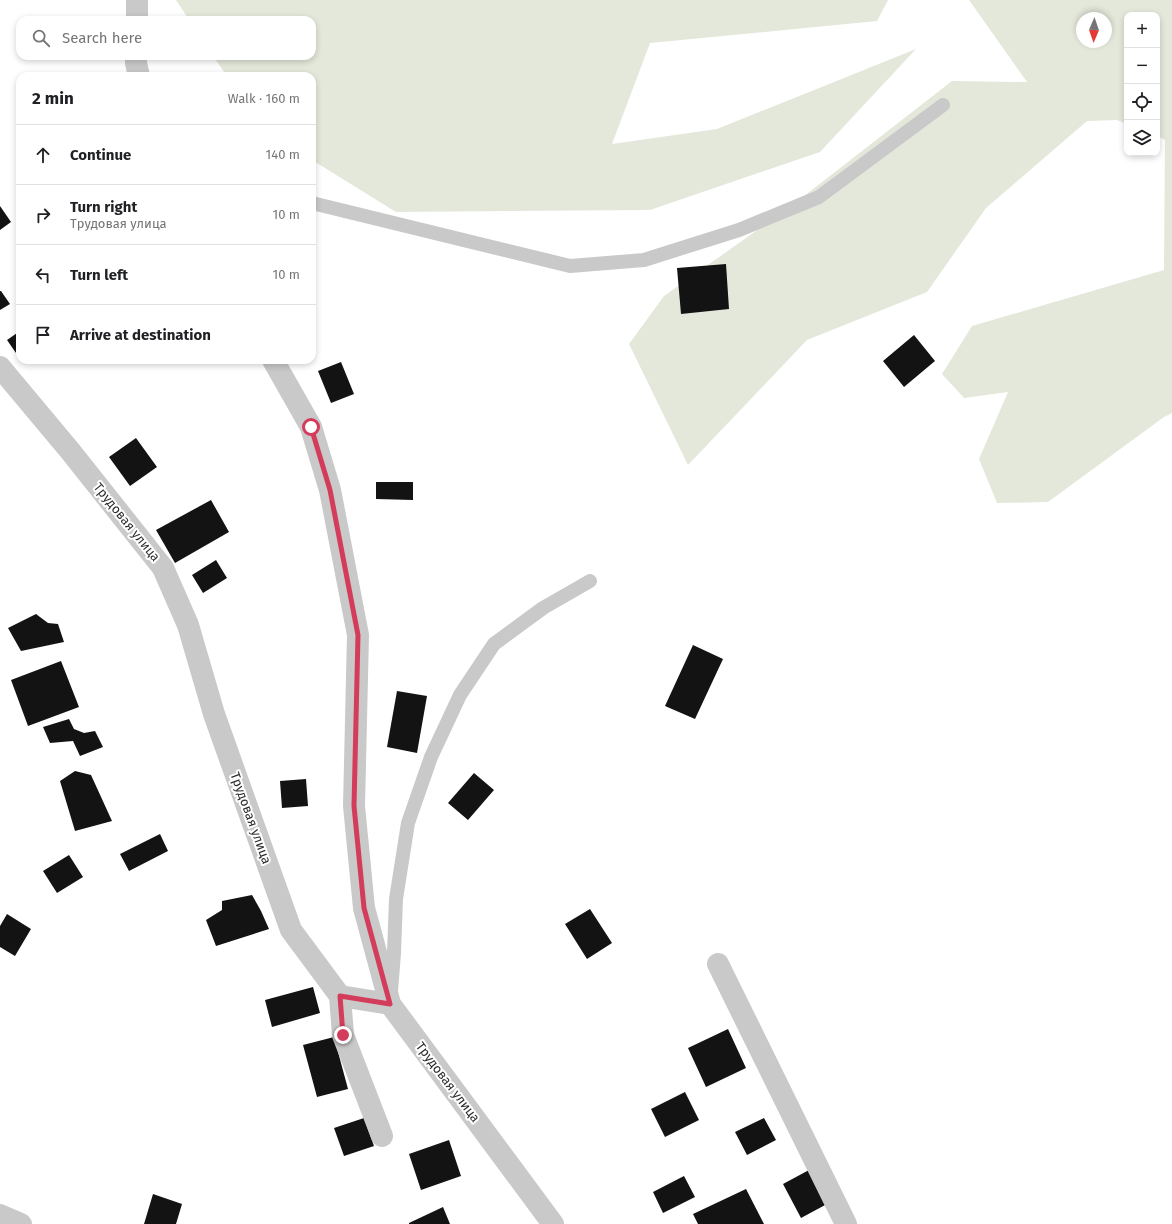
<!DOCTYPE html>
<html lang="en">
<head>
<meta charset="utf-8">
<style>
  body { margin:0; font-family:"Fira Sans",sans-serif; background:#f6f6f6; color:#202124 }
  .controls { position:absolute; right:12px; top:12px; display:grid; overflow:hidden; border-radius:8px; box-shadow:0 2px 6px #0003 }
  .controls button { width:36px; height:36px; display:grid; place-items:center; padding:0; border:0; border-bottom:1px solid #e0e0e0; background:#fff; color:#202124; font:20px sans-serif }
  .compass { position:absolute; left:1076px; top:12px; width:36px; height:36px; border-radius:50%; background:#fff; box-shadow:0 2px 6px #0003; rotate:182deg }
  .stop { position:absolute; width:12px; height:12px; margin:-9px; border:3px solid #d43c5b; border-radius:50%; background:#fff }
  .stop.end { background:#d43c5b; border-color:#fff; box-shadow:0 1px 4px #0008 }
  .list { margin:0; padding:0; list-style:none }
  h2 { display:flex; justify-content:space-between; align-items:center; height:52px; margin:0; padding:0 16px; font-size:17px }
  h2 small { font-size:13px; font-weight:400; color:#757577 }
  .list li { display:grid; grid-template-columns:26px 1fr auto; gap:12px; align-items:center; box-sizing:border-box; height:60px; padding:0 16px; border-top:1px solid #e0e0e0 }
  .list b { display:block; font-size:15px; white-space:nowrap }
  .list p { margin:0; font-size:13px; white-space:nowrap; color:#757577 }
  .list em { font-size:13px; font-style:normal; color:#757577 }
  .icon { flex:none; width:22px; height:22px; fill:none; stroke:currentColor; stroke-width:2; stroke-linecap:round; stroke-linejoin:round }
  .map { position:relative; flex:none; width:1172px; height:1224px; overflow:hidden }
  .search { position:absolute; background:#fff; box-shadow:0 2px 6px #0003; left:16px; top:16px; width:300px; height:44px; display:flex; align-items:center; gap:10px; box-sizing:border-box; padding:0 14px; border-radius:12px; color:#757577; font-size:15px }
  .panel { position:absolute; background:#fff; box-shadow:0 2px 6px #0003; left:16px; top:72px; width:300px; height:292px; border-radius:12px }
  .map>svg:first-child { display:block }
  .green { fill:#e4e8da; fill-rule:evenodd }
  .building { fill:#131313 }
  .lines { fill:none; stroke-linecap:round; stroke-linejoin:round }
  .service { stroke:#c9c9c9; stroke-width:14 }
  .minor { stroke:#c9c9c9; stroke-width:22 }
  .route { stroke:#d43c5b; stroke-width:5 }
  .labels { text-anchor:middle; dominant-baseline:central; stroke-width:4; stroke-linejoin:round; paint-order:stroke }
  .street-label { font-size:13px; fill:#2c2c2c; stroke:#fff }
</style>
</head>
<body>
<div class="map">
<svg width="1172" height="1224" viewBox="0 0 1172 1224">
  <rect width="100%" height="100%" fill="#fff"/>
  <!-- green -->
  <path class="green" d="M176,0h712l-11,21 -227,22 -38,101 105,-15 199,-80 -96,103 -170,58 -254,2 -84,-52v-84h-85l-14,-20h99v-36h-123z
    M969,0h203v413l-8,4 -116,85 -51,1 -18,-44 29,-67 -44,6 -22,-24 30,-48 192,-56 1,-130 -8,-4v-121h-30v109l-10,-4 -30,1 -101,87 -59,84 -120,48 -119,125 -59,-121 35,-48 126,-89 162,-126 75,1zM1082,18h24v24h-24z"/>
  <!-- building -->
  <path class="building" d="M0,206l11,16 -11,8z
    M726,264l3,45 -48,5 -4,-46z
    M0,291h1l9,13 -10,6z
    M20,331v19l-4,3 -9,-13z
    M914,335l21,26 -31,26 -21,-26z
    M341,362l13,32 -23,9 -13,-32z
    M136,438l21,29 -27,19 -21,-29z
    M376,482h37v18l-37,-1z
    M211,500l18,32 -54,31 -19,-33z
    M216,560l11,18 -24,15 -11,-18z
    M36,614l12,9 10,1 6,18 -43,9 -13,-23z
    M693,645l30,14 -28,60 -30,-13z
    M61,661l18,46 -51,19 -17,-46z
    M397,691l30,5 -10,57 -30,-6z
    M69,719l5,10 10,4 11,-2 8,16 -23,9 -7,-15 -23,2 -7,-16z
    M75,771l16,4 21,46 -37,10 -15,-50z
    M474,773l20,17 -26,30 -20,-17z
    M306,779l2,27 -26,2 -2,-27z
    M160,834l8,17 -39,20 -9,-17z
    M69,855l14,22 -26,16 -14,-22z
    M252,895l9,16 8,18 -53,17 -10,-26 16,-10v-9z
    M590,909l22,34 -25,16 -22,-35z
    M7,914l24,15 -16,27 -15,-9v-21z
    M313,987l7,26 -48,14 -7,-27z
    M728,1029l18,39 -40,19 -18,-39z
    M334,1037l14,52 -31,8 -14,-52z
    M685,1092l14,28 -34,17 -14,-28z
    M364,1118l10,28 -30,10 -10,-28z
    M764,1118l12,22 -29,15 -12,-23z
    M449,1140l12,36 -40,14 -12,-36z
    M809,1170l18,34 -26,14 -18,-34z
    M684,1176l11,21 -32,16 -10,-21z
    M746,1189l18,35h-66l-5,-10z
    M153,1194l29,10 -6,20h-32z
    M443,1207l7,17h-41v-1z"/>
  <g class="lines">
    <!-- service -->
    <path class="service" d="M312,203l258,63 74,-6 95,-30 80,-33 124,-92
      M391,991l3,-38 2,-54 12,-76 23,-66 29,-62 34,-51 49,-36 47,-27"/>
    <!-- minor -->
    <path class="minor" d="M137,20v-20
      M136,56v7l3,13
      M273,360l38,67 19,63 28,145 -4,171 10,102 26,96
      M0,367l71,85 92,116 25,57 26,89 77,216 49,66 50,8 163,220
      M718,964l128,260
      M340,996l3,39 39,101
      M0,1215l21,9"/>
  </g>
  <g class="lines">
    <!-- route -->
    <path class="route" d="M311,427l19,63 28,145 -4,171 10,102 26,96 -50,-8 3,39"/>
  </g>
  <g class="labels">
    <!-- street labels -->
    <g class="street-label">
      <text transform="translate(127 522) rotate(51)">Трудовая улица</text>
      <text transform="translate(251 818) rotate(70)">Трудовая улица</text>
      <text transform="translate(448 1082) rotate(53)">Трудовая улица</text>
    </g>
  </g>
</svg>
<div class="controls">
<button>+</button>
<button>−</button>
<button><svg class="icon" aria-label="locate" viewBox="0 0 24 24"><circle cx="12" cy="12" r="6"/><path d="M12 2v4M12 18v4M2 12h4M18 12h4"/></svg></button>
<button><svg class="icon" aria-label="layers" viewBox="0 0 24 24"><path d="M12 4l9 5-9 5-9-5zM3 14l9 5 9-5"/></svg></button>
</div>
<svg class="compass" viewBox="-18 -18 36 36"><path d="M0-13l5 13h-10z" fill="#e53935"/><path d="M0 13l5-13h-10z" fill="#757577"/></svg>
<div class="stop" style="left:311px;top:427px"></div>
<div class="stop end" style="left:343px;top:1035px"></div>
<div class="search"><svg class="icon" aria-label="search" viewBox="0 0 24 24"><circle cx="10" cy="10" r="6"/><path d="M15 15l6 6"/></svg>Search here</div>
<section class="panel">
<h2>2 min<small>Walk · 160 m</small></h2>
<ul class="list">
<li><svg class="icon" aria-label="ahead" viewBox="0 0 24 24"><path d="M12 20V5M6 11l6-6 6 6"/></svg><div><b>Continue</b></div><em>140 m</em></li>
<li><svg class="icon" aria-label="right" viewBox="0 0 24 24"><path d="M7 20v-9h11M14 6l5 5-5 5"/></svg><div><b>Turn right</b><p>Трудовая улица</p></div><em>10 m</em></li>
<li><svg class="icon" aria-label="left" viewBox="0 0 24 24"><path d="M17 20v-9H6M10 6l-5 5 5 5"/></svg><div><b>Turn left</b></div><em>10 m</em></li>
<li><svg class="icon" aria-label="arrive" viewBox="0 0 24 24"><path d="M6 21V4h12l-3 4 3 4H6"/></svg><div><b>Arrive at destination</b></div></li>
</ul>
</section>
</div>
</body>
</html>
